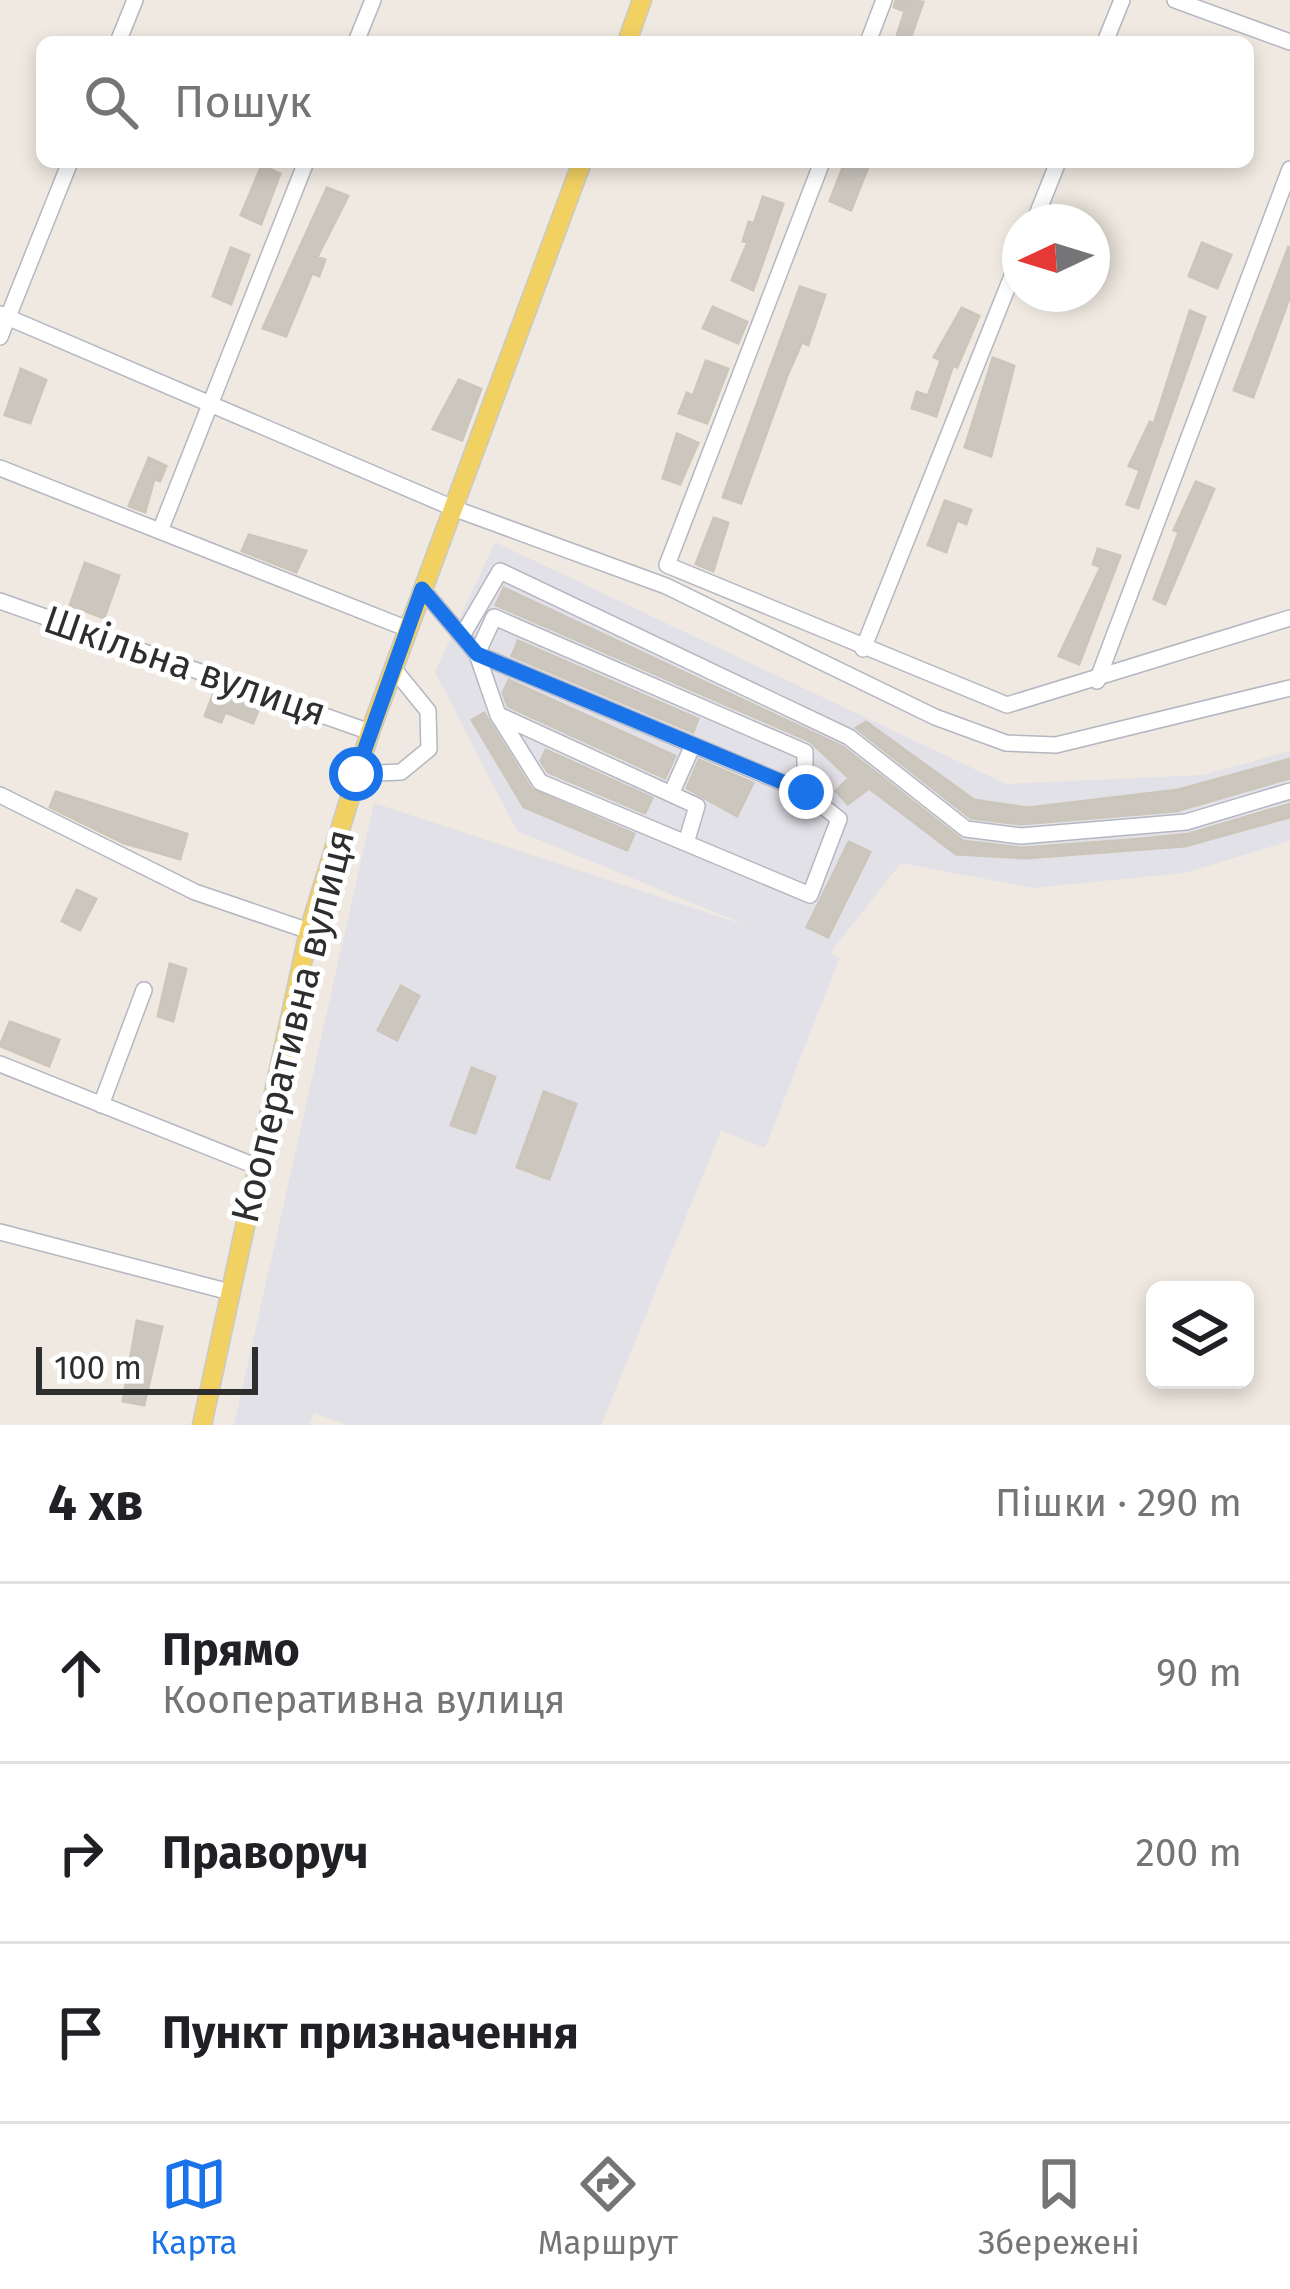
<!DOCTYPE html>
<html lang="uk">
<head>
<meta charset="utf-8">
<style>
  body { margin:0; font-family:"Fira Sans",sans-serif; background:#f2f2f2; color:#202124 }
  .controls { position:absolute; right:36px; bottom:36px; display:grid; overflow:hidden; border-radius:18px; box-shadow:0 6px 18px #0003 }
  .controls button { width:108px; height:108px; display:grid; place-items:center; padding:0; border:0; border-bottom:3px solid #e0e0e0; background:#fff; color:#202124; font:60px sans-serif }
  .compass { position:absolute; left:1002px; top:204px; width:108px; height:108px; border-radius:50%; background:#fff; box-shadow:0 6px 18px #0003; rotate:266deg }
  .scale { position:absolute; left:36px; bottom:30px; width:222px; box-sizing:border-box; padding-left:12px; border:6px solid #2e2e2e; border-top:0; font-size:33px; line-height:42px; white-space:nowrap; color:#2e2e2e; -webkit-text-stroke:9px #fff; paint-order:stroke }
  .stop { position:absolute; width:36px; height:36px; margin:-27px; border:9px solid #1a73e8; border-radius:50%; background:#fff }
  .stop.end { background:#1a73e8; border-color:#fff; box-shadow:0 3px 12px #0008 }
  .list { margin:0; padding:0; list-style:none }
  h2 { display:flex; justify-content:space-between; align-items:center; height:156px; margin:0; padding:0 48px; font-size:51px }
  h2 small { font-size:39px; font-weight:400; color:#757577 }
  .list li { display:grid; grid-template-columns:78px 1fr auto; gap:36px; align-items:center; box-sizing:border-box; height:180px; padding:0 48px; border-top:3px solid #e0e0e0 }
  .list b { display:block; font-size:45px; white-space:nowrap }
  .list p { margin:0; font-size:39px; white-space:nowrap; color:#757577 }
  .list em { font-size:39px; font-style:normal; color:#757577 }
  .icon { flex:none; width:66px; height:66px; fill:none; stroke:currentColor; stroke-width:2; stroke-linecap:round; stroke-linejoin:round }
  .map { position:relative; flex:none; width:1290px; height:1425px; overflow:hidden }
  .search { position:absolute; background:#fff; box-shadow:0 6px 18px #0003; left:36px; right:36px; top:36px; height:132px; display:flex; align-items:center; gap:30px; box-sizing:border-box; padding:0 42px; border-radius:18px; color:#757577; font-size:45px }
  .sheet { height:696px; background:#fff }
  nav { display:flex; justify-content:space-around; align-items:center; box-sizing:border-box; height:168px; border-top:3px solid #e0e0e0; background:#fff; font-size:33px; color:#757577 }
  nav a { display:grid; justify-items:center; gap:6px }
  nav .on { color:#1a73e8 }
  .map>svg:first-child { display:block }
  .industrial { fill:#e3e1e8 }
  .building { fill:#cbc7bf; stroke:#cbc5ba; stroke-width:3 }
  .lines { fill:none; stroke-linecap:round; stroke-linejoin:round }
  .minor-casing { stroke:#b4b7c1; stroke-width:18 }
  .major-casing { stroke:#c9c9c9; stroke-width:21 }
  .minor { stroke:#fff; stroke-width:15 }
  .major { stroke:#f2d163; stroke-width:18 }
  .route { stroke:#1a73e8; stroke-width:15 }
  .labels { text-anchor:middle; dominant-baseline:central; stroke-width:10; stroke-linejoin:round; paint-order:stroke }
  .street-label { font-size:39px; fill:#2e2e2e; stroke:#fff }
</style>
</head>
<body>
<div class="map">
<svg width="1290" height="1425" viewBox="0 0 1290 1425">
  <rect width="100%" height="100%" fill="#efe9e1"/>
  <!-- industrial -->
  <path class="industrial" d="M495,542l511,242 197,-9 87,-24v90l-106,32 -152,15 -131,-25 -71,90 10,4 -75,191 -44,-17 -120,294h-253l-34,-12 -5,12h-75l140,-622 377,124 -234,-96 -82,-159z"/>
  <!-- building -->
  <path class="building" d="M896,0l27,2 -14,40h-14l10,-31 -11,-4z
    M845,162h25l-19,48 -21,-9z
    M262,165l18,9 -19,50 -20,-9z
    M327,188l21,8 -31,61 8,3 -6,16 -7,-3 -26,63 -23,-8z
    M763,197l20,7 -30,86 -21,-10 16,-38 -5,-1 6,-19 5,2z
    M1202,243l29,12 -14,33 -28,-12z
    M1289,246l1,50 -37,101 -19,-7z
    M231,248l18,7 -18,49 -18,-8z
    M800,287l25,8 -17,50 -6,-3 -15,34 -46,127 -18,-6z
    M713,307l34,15 -9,21 -35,-15z
    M962,308l17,8 -22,51 -4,-2 -17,51 -24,-8 5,-16 11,4 13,-36 -7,-3z
    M1190,311l15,6 -67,191 -11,-4 13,-34 -11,-4 21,-44 4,2z
    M993,358l21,8 -23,90 -26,-9z
    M706,361l22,8 -21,54 -28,-10 8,-20 6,3z
    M21,369l25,11 -16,43 -25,-8z
    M459,380l22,9 -19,51 -29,-11z
    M677,434l21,9 -18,41 -17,-6z
    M149,458l17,8 -6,15 -6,-2 -9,33 -16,-6z
    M1196,482l18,7 -49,115 -11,-5 25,-67 -5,-2z
    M945,501l26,9 -5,14 -9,-4 -11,32 -18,-7z
    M714,518l14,5 -15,48 -17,-7z
    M249,535l57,16 -10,21 -54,-21z
    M1098,549l22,7 -41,108 -20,-8 42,-89 -8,-3z
    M85,563l34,13 -15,42 -34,-13z
    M504,588l339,159 120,94 59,7 119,-9 48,-5 101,-30v13l-105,29 -159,12 -70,-4 -87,-66 -21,16 -12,-13 13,-13 -39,-37 -314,-136z
    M518,641l180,78 -5,13 -181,-76z
    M509,680l166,76 -10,22 -157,-72 -5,-13z
    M215,690l45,16 -7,17 -28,-11 -4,10 -16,-6z
    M484,713l47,76 103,45 -7,16 -103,-43 -52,-87z
    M866,722l108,78 53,8 151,-18 112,-31v19l-114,33 -155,13 -50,-6 -115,-90z
    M546,750l106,48 -7,15 -97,-41 -7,-11z
    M699,760l54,23 -16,33 -50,-28z
    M56,792l131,42 -7,25 -56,-16 -74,-36z
    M849,842l21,10 -42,85 -21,-10z
    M77,890l19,9 -16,31 -18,-9z
    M170,964l16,5 -13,52 -15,-5z
    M401,986l18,10 -22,44 -19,-10z
    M10,1022l49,18 -10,26 -49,-20z
    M472,1068l23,9 -20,56 -24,-8z
    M544,1092l32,12 -27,75 -32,-12z
    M137,1321l25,6 -18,78 -21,-4z"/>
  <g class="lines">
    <defs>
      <path id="minor" d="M1175,0l115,42
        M118,42l17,-42
        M356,42l17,-42
        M868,42l16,-42
        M1105,42l17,-42
        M822,162l-155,403 340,140 283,-87
        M1034,222l24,-60
        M0,314l453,194 213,78 269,131 71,26 50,2 234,-57
        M0,337l70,-175
        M0,468l408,161
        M160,531l146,-369
        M422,589l55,65 21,61 42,67 270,113 29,-76 -34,-27 -328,-138 17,-37 311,135v40
        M0,601l370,131
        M462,636l38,-65 349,166 117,92 55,7 165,-14 104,-31
        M863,649l157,-393
        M1097,681l193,-512
        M501,716l196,90 -11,37
        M356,774l45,-2 28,-23 -1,-38 -35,-43
        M671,794l22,-49
        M0,795l195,97 114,39
        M0,1064l258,103
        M101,1105l43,-115
        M0,1232l230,60"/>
      <path id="major" d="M627,42l15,-42
        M202,1425l107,-494 61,-199 212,-570"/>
    </defs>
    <!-- minor casing -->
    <use href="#minor" class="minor-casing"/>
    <!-- major casing -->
    <use href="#major" class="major-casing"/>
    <!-- minor -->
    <use href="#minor" class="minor"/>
    <!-- major -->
    <use href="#major" class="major"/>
  </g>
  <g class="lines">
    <!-- route -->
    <path class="route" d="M356,774l66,-185 55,65 329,138"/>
  </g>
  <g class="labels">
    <!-- street labels -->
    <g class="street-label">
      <text transform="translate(185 666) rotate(19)">Шкільна вулиця</text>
      <text transform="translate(293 1026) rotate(-76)">Кооперативна вулиця</text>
    </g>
  </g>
</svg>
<div class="controls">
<button><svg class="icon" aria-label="layers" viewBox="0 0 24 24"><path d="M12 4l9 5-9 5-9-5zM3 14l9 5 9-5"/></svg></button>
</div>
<svg class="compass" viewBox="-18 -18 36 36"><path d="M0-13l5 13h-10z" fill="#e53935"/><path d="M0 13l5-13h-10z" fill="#757577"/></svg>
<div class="scale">100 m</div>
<div class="stop" style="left:356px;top:774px"></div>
<div class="stop end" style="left:806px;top:792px"></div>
<div class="search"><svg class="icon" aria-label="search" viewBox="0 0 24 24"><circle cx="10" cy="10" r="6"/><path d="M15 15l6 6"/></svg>Пошук</div>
</div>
<section class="sheet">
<h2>4 хв<small>Пішки · 290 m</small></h2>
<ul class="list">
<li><svg class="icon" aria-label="ahead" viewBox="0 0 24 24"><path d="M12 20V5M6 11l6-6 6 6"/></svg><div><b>Прямо</b><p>Кооперативна вулиця</p></div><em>90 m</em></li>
<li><svg class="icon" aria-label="right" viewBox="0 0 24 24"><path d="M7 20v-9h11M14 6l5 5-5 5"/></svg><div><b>Праворуч</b></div><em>200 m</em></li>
<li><svg class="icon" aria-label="arrive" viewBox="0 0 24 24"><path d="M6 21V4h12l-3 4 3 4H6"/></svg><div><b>Пункт призначення</b></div></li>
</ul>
</section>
<nav>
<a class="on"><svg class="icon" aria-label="map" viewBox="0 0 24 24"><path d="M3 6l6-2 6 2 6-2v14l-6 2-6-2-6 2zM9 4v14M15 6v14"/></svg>Карта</a>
<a><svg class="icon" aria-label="directions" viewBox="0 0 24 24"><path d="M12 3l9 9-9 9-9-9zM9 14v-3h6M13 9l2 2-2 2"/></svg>Маршрут</a>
<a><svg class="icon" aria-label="saved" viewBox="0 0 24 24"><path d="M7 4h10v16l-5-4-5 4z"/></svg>Збережені</a>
</nav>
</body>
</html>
